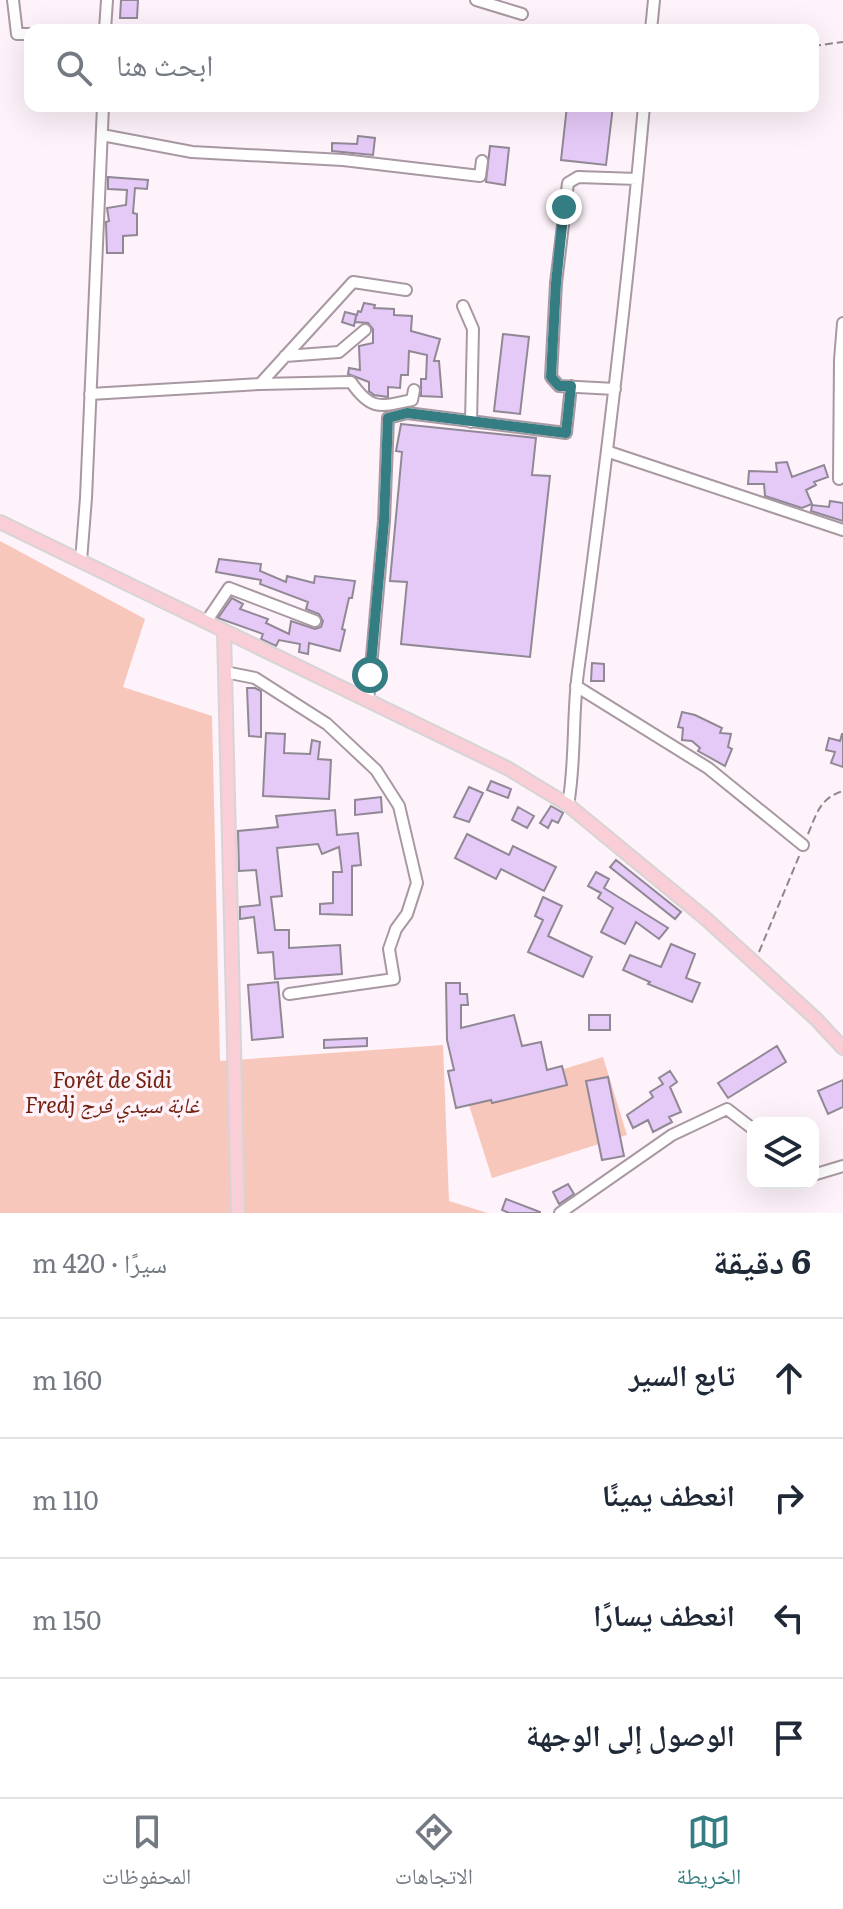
<!DOCTYPE html>
<html lang="ar">
<head>
<meta charset="utf-8">
<style>
  body { margin:0; font-family:Literata,"Noto Naskh Arabic",serif; background:#f6f6f7; color:#1f2937; direction:rtl }
  .controls { position:absolute; right:24px; bottom:24px; display:grid; overflow:hidden; border-radius:16px; box-shadow:0 8px 32px #0002 }
  .controls button { width:72px; height:72px; display:grid; place-items:center; padding:0; border:0; border-bottom:2px solid #e0e1e3; background:#fff; color:#1f2937; font:40px sans-serif }
  .stop { position:absolute; width:24px; height:24px; margin:-18px; border:6px solid #347d83; border-radius:50%; background:#fff }
  .stop.end { background:#347d83; border-color:#fff; box-shadow:0 2px 8px #0008 }
  .list { margin:0; padding:0; list-style:none }
  h2 { display:flex; justify-content:space-between; align-items:center; height:104px; margin:0; padding:0 32px; font-size:34px }
  h2 small { font-size:26px; font-weight:400; color:#747a83 }
  .list li { display:grid; grid-template-columns:52px 1fr auto; gap:24px; align-items:center; box-sizing:border-box; height:120px; padding:0 32px; border-top:2px solid #e0e1e3 }
  .list b { display:block; font-size:30px; white-space:nowrap }
  .list em { font-size:26px; font-style:normal; color:#747a83 }
  .icon { flex:none; width:44px; height:44px; fill:none; stroke:currentColor; stroke-width:2; stroke-linecap:round; stroke-linejoin:round }
  .map { position:relative; flex:none; width:843px; height:1213px; overflow:hidden; direction:ltr }
  .search { position:absolute; background:#fff; box-shadow:0 8px 32px #0002; left:24px; right:24px; top:24px; height:88px; display:flex; align-items:center; gap:20px; box-sizing:border-box; padding:0 28px; border-radius:16px; color:#747a83; font-size:30px }
  .sheet { height:584px; background:#fff }
  nav { display:flex; justify-content:space-around; align-items:center; box-sizing:border-box; height:112px; border-top:2px solid #e0e1e3; background:#fff; font-size:22px; color:#747a83 }
  nav a { display:grid; justify-items:center; gap:4px }
  nav .on { color:#347d83 }
  .map>svg:first-child { display:block }
  .green { fill:#f8c7bb }
  .building { fill:#e5c9f7; stroke:#918896; stroke-width:2 }
  .lines { fill:none; stroke-linecap:round; stroke-linejoin:round }
  .minor-casing { stroke:#a898a2; stroke-width:14 }
  .major-casing { stroke:#d6d4d5; stroke-width:16 }
  .path { stroke:#8e868b; stroke-width:2; stroke-dasharray:8 4; stroke-linecap:butt }
  .minor { stroke:#fff; stroke-width:10 }
  .major { stroke:#faced6; stroke-width:12 }
  .route { stroke:#347d83; stroke-width:10 }
  .labels { text-anchor:middle; dominant-baseline:central; stroke-width:7; stroke-linejoin:round; paint-order:stroke }
  .park-label { font-size:22px; font-style:italic; fill:#72210e; stroke:#fef3fa }
</style>
</head>
<body>
<div class="map">
<svg width="843" height="1213" viewBox="0 0 843 1213">
  <rect width="100%" height="100%" fill="#fef3fa"/>
  <!-- green -->
  <path class="green" d="M0,541l145,78 -22,68 89,29 8,345 223,-16 6,156 39,12h-488z
    M603,1057l24,78 -135,43 -25,-79z"/>
  <!-- building -->
  <path class="building" d="M121,0h17l-1,18h-17z
    M567,106h46l-7,59 -45,-5z
    M358,136l17,2 -2,17 -41,-4v-8l25,1z
    M490,146l19,2 -4,37 -19,-3z
    M108,177l40,3 -1,9 -12,-1 -2,25 4,1v21l-14,1v17h-16l-1,-31 3,-1 -2,-13 19,-3 1,-15 -19,-1z
    M364,303l11,2 -1,3 20,1v6l18,1 -1,15 29,8 -6,22h5l3,36 -21,-1v-17h5l1,-24 -18,-4 -1,24h-7l-1,13 -12,-1v10l-14,-2 -5,-4v-9l-21,-8 1,-6 11,2 -1,-24 14,-3v-14l-5,-6 -13,-1 1,-6 -2,10 -12,-4 3,-10 12,3 1,-4 3,1z
    M503,334l26,3 -9,77 -26,-3z
    M401,424l135,14 -4,37 18,1 -20,181 -129,-13 6,-62 -17,-1 12,-129 -6,-1z
    M787,462l5,15 32,-12 4,12 -14,5 2,3 -10,5 6,14 -10,4 -37,-12 -1,-12h-16l1,-13 28,1 -1,-9z
    M830,501l13,2v18l-32,-10 1,-6 17,2z
    M219,559l42,5 -1,7 26,11 1,-6 27,7 1,-7 40,5 -3,17h-3l-7,31 3,1 -5,21 -31,-8 -1,11 -9,-2 1,-8 -21,-4 -3,6 -15,-7 2,-5 -45,-16 14,-20 11,6 -3,5 28,10 -2,4 23,11 2,-13 24,8 6,-2 2,-6 -4,-7 -13,-5 2,-7 -48,-18 1,-4 -45,-8z
    M592,663l12,1v17h-13z
    M247,688h8l6,3v46l-12,-1z
    M682,712l13,3 27,13 -2,5 11,1 -3,13 4,2 -7,17 -27,-15 2,-3 -8,-7 -10,-1 1,-12 -5,-1z
    M266,733l19,1 -1,19 26,1 2,-14 8,2 -2,17 13,1 -2,39 -66,-3z
    M842,734h1v33l-12,-4 4,-11 -9,-2 3,-12 11,3z
    M491,781l20,8 -3,9 -21,-8z
    M469,787l14,6 -14,29 -15,-5z
    M381,797l1,15 -27,3v-15z
    M551,806l12,7 -5,10 -6,-3 -4,8 -8,-5z
    M518,807l16,9 -7,12 -15,-8z
    M335,810l2,25 21,-2 3,32 -9,1v49l-32,-1v-10l13,-1v-31h9l-3,-25 -17,7 -4,-10 -41,4 5,48 -11,1 4,33h14v18l51,-3 2,29 -67,5 -2,-27 -15,1 -4,-36 -14,2v-12l20,-2 -4,-35 -17,1 -1,-40 40,-4 -2,-11z
    M467,834l42,21 4,-9 43,21 -12,24 -43,-22 -5,10 -41,-21z
    M616,860l65,52 -6,7 -65,-52z
    M596,872l13,7 -5,9 64,40 -9,11 -23,-17 -11,22 -24,-12 12,-24 -15,-10 3,-5 -13,-7z
    M543,897l19,9 -14,30 44,21 -9,20 -55,-25 15,-32 -8,-4z
    M671,944l24,10 -9,24 14,5 -8,19 -44,-18 2,-2 -27,-12 7,-15 31,12z
    M278,982l5,55 -31,3 -4,-55z
    M446,983h14v11h7l1,11h-7v23l53,-13 8,31 19,-4 6,28 15,-4 5,19 -75,18 -1,-3 -35,8 -8,-37 6,-1 -7,-30z
    M589,1015h21v15h-21z
    M367,1038v8l-43,2v-8z
    M777,1046l9,16 -58,36 -10,-15z
    M670,1071l7,11 -7,5 11,25 -12,5 3,5 -19,10 -5,-12 -15,8 -6,-13 26,-18 -3,-5 13,-8 -4,-6z
    M608,1077l16,79 -22,4 -16,-79z
    M843,1080v27l-15,7 -10,-23z
    M568,1184l6,10 -15,10 -6,-12z
    M506,1199l34,13v1h-31l-7,-3z"/>
  <g class="lines">
    <defs>
      <path id="minor" d="M13,0l4,34h13
        M476,0l46,14
        M105,30l2,-30
        M651,30l3,-30
        M102,135l90,17 151,8 137,16 2,-15
        M463,306l10,23 -2,93
        M285,356l54,-4 26,-22
        M260,384l93,-102 53,8
        M615,389l-56,-3 -8,-9 5,-94 12,-100 10,-6 59,2
        M90,394l170,-10 91,-2c20,29 29,25 61,18l2,-10
        M609,452l234,78
        M839,479l1,-119 3,-37
        M81,561l5,-63 17,-392
        M206,622l23,-34 86,33
        M225,672l30,6 72,46 49,46 23,36 18,77 -10,31 -11,15 -7,20 5,30 -105,15
        M576,686l132,82 95,77
        M368,701l16,-180 4,-103 19,-5 159,20 5,-47
        M568,805c8,-44 4,-89 10,-133 26,-188 49,-377 66,-566
        M813,1175l30,-9
        M560,1213l112,-78 55,-26 26,20"/>
      <path id="major" d="M0,522l509,247 59,36 137,113 111,101 27,29
        M224,631l14,582"/>
    </defs>
    <!-- minor casing -->
    <use href="#minor" class="minor-casing"/>
    <!-- major casing -->
    <use href="#major" class="major-casing"/>
    <!-- path -->
    <path class="path" d="M813,46l30,-4
      M808,834c9,-21 12,-36 35,-43
      M759,952l41,-98"/>
    <!-- minor -->
    <use href="#minor" class="minor"/>
    <!-- major -->
    <use href="#major" class="major"/>
  </g>
  <g class="lines">
    <!-- route -->
    <path class="route" d="M370,675l14,-154 4,-103 19,-5 159,20 5,-47h-12l-8,-9 5,-94 8,-76"/>
  </g>
  <g class="labels">
    <!-- park labels -->
    <g class="park-label">
      <text x="112" y="1078">Forêt de Sidi<tspan x="112" dy="25">Fredj غابة سيدي فرج</tspan></text>
    </g>
  </g>
</svg>
<div class="controls">
<button><svg class="icon" aria-label="layers" viewBox="0 0 24 24"><path d="M12 4l9 5-9 5-9-5zM3 14l9 5 9-5"/></svg></button>
</div>
<div class="stop" style="left:370px;top:675px"></div>
<div class="stop end" style="left:564px;top:207px"></div>
<div class="search"><svg class="icon" aria-label="search" viewBox="0 0 24 24"><circle cx="10" cy="10" r="6"/><path d="M15 15l6 6"/></svg>ابحث هنا</div>
</div>
<section class="sheet">
<h2>6 دقيقة<small>سيرًا · 420 m</small></h2>
<ul class="list">
<li><svg class="icon" aria-label="ahead" viewBox="0 0 24 24"><path d="M12 20V5M6 11l6-6 6 6"/></svg><div><b>تابع السير</b></div><em>160 m</em></li>
<li><svg class="icon" aria-label="right" viewBox="0 0 24 24"><path d="M7 20v-9h11M14 6l5 5-5 5"/></svg><div><b>انعطف يمينًا</b></div><em>110 m</em></li>
<li><svg class="icon" aria-label="left" viewBox="0 0 24 24"><path d="M17 20v-9H6M10 6l-5 5 5 5"/></svg><div><b>انعطف يسارًا</b></div><em>150 m</em></li>
<li><svg class="icon" aria-label="arrive" viewBox="0 0 24 24"><path d="M6 21V4h12l-3 4 3 4H6"/></svg><div><b>الوصول إلى الوجهة</b></div></li>
</ul>
</section>
<nav>
<a class="on"><svg class="icon" aria-label="map" viewBox="0 0 24 24"><path d="M3 6l6-2 6 2 6-2v14l-6 2-6-2-6 2zM9 4v14M15 6v14"/></svg>الخريطة</a>
<a><svg class="icon" aria-label="directions" viewBox="0 0 24 24"><path d="M12 3l9 9-9 9-9-9zM9 14v-3h6M13 9l2 2-2 2"/></svg>الاتجاهات</a>
<a><svg class="icon" aria-label="saved" viewBox="0 0 24 24"><path d="M7 4h10v16l-5-4-5 4z"/></svg>المحفوظات</a>
</nav>
</body>
</html>
